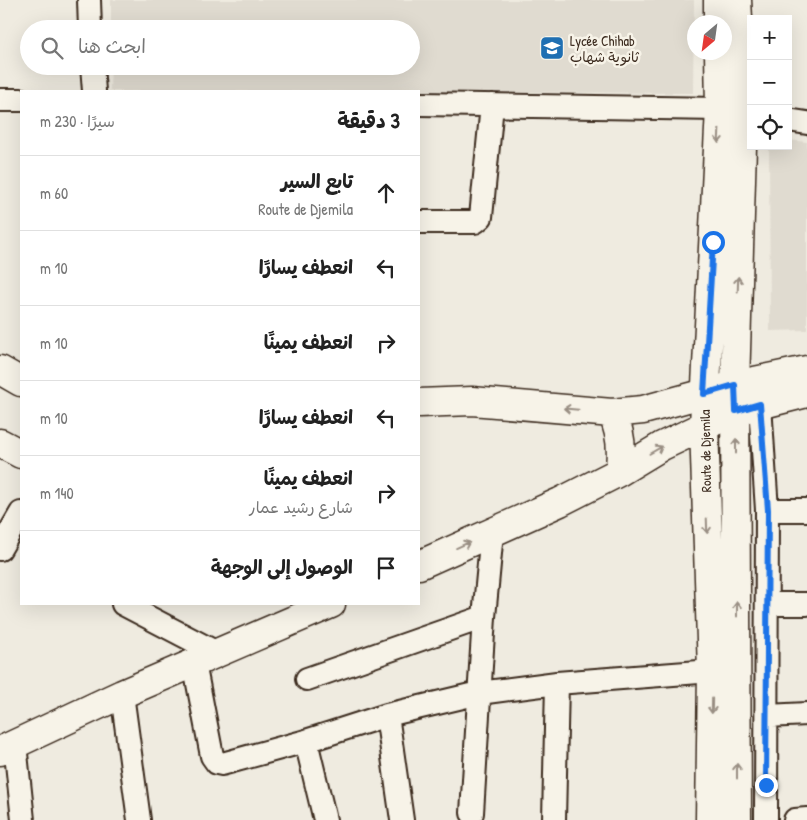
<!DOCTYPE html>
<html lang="ar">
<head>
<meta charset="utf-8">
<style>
  body { margin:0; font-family:"Patrick Hand","Playpen Sans Arabic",sans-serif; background:#f6f6f6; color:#222; direction:rtl }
  .controls { position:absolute; right:15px; top:15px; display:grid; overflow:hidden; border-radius:0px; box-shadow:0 5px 20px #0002 }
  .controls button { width:45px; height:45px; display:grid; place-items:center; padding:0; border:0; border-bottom:1px solid #e0e0e0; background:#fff; color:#222; font:25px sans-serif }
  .compass { position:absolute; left:687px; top:15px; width:45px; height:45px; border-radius:50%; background:#fff; box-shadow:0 5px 20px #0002; rotate:209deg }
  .stop { position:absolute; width:15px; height:15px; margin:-11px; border:4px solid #1a73e8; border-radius:50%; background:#fff }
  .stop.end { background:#1a73e8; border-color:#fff; box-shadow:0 1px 5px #0008 }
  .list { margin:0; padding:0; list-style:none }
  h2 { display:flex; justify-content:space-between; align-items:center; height:65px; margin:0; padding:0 20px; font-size:21px }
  h2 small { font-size:16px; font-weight:400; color:#767676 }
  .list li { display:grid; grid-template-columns:32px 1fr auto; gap:15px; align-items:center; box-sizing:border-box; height:75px; padding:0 20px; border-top:1px solid #e0e0e0 }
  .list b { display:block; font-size:19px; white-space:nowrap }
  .list p { margin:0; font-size:16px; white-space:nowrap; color:#767676 }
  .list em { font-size:16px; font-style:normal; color:#767676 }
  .icon { flex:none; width:28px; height:28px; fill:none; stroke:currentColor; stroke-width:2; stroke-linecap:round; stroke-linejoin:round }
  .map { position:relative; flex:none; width:807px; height:820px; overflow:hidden; direction:ltr }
  .search { position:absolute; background:#fff; box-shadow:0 5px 20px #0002; left:20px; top:20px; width:400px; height:55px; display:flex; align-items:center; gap:12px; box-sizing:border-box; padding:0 18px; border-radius:28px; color:#767676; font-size:19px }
  .panel { position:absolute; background:#fff; box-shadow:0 5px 20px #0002; left:20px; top:90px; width:400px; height:515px; border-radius:0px; direction:rtl }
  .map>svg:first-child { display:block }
  .built { fill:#e0dbd0 }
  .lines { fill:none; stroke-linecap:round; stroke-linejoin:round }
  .minor-casing { stroke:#3b2a1e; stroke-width:26 }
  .tertiary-casing { stroke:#3b2a1e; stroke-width:31 }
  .primary-casing { stroke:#3b2a1e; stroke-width:31 }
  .minor { stroke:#f7f3e8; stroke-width:22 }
  .tertiary { stroke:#f7f3e8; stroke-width:28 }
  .primary { stroke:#f7f3e8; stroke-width:28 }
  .oneway { stroke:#998e83 }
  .route { stroke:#1a73e8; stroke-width:6 }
  .labels { text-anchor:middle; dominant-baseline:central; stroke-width:5; stroke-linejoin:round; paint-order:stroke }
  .poi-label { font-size:14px; fill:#3b2a1e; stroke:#f7f3e8; text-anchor:start }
  .street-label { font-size:14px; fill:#3b2a1e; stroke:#f7f3e8 }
</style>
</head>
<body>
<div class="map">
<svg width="807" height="820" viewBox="0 0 807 820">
  <rect width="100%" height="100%" fill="#efebe0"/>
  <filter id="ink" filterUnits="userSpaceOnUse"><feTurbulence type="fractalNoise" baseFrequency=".02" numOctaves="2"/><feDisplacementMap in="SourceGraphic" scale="10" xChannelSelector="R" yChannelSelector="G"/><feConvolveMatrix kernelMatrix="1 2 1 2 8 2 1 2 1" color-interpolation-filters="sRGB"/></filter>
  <g filter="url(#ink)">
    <!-- built -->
    <path class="built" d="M111,0h583l-1,93 -583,-2 1,-25h300v-37h-300z
      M788,140l19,2v188l-37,1 -1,-185h19z"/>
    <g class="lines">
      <defs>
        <path id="minor" d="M89,0l1,29
          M92,66l2,25
          M0,100h21
          M419,104l301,5 18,3
          M788,120l19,3
          M419,222h56l6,-5 11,-112
          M760,405l7,105 -1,310
          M767,510h40
          M0,549l21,-36
          M123,604l94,49
          M767,604h40
          M194,663l18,93 5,7 5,1 84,-23 81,-26 92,-22 78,-10 155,-12
          M307,679l177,-62
          M122,694l17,126
          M387,715l15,105
          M767,716l40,-2
          M306,741l19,79
          M15,744l8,76
          M472,813l12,-196 8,-85
          M554,820l3,-137
          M795,820l12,-1"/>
        <path id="tertiary" d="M0,370l21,12
          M419,403l53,-2 140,12 31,-3 92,-25 72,-15
          M612,413c9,19 11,38 7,59
          M0,443l21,11
          M419,565l141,-63 59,-30 43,-26 74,-35 71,-18
          M0,751l122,-57 209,-90"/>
        <path id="primary" d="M718,0v22
          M710,820l2,-149 -8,-246 16,-316 -1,-57
          M737,820l-2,-435 8,-273 -6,-112"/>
      </defs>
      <!-- minor casing -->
      <use href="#minor" class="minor-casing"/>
      <!-- tertiary casing -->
      <use href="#tertiary" class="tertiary-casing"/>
      <!-- primary casing -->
      <use href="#primary" class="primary-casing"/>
      <!-- minor -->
      <use href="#minor" class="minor"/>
      <!-- tertiary -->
      <use href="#tertiary" class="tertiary"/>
      <!-- primary -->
      <use href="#primary" class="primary"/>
    </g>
    <!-- one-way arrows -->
    <defs><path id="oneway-shaft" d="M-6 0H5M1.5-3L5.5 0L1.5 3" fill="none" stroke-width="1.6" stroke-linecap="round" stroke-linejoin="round" transform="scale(1.25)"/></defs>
    <g class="oneway">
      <use href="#oneway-shaft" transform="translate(719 136) rotate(93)"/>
      <use href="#oneway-shaft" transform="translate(738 284) rotate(-88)"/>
      <use href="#oneway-shaft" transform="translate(571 409) rotate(-175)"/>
      <use href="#oneway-shaft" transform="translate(736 446) rotate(-90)"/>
      <use href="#oneway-shaft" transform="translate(656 450) rotate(-30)"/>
      <use href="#oneway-shaft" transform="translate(707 526) rotate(88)"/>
      <use href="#oneway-shaft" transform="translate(463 545) rotate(-24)"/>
      <use href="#oneway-shaft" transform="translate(737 609) rotate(-90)"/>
      <use href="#oneway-shaft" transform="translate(712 706) rotate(91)"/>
      <use href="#oneway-shaft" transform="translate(737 771) rotate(-90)"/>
    </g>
  </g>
  <g class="lines" filter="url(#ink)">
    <!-- route -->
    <path class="route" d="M713,242l-9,152 31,-9 1,26 24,-7 8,106 -2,275"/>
  </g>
  <!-- icons -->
  <defs>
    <symbol id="school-square" viewBox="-11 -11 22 22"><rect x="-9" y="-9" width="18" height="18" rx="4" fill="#1f6fb2" stroke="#f7f3e8"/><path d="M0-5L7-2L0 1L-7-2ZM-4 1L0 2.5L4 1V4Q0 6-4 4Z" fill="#fff"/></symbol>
  </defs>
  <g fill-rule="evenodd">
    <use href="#school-square" x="538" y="34" width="28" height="28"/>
  </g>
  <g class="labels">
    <!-- poi labels -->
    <g class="poi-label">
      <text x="570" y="40">Lycée Chihab<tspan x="570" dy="16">ثانوية شهاب</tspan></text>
    </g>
    <!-- street labels -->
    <g class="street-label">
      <text transform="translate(705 451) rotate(-91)">Route de Djemila</text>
    </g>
  </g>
</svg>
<div class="controls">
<button>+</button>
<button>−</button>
<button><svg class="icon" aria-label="locate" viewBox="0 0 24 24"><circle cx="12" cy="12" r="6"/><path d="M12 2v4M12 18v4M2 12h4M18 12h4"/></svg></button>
</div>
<svg class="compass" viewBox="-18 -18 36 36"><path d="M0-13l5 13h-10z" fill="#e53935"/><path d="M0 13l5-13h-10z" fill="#767676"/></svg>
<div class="stop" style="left:713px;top:242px"></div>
<div class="stop end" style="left:766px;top:785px"></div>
<div class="search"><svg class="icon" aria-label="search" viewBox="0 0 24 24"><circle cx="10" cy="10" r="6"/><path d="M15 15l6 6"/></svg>ابحث هنا</div>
<section class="panel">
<h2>3 دقيقة<small>سيرًا · 230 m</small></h2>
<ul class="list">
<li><svg class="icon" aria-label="ahead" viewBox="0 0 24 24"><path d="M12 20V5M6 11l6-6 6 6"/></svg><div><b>تابع السير</b><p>Route de Djemila</p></div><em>60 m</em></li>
<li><svg class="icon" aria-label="left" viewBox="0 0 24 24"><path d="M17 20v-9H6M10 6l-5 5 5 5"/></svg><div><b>انعطف يسارًا</b></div><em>10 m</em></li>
<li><svg class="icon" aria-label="right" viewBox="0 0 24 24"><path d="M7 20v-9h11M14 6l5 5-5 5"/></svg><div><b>انعطف يمينًا</b></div><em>10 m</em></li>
<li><svg class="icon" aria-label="left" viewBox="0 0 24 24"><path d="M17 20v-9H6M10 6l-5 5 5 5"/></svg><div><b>انعطف يسارًا</b></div><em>10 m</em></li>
<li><svg class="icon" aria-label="right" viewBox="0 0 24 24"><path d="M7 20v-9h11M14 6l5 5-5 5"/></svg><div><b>انعطف يمينًا</b><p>شارع رشيد عمار</p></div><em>140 m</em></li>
<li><svg class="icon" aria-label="arrive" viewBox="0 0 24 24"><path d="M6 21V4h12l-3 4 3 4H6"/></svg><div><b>الوصول إلى الوجهة</b></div></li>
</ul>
</section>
</div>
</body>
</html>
